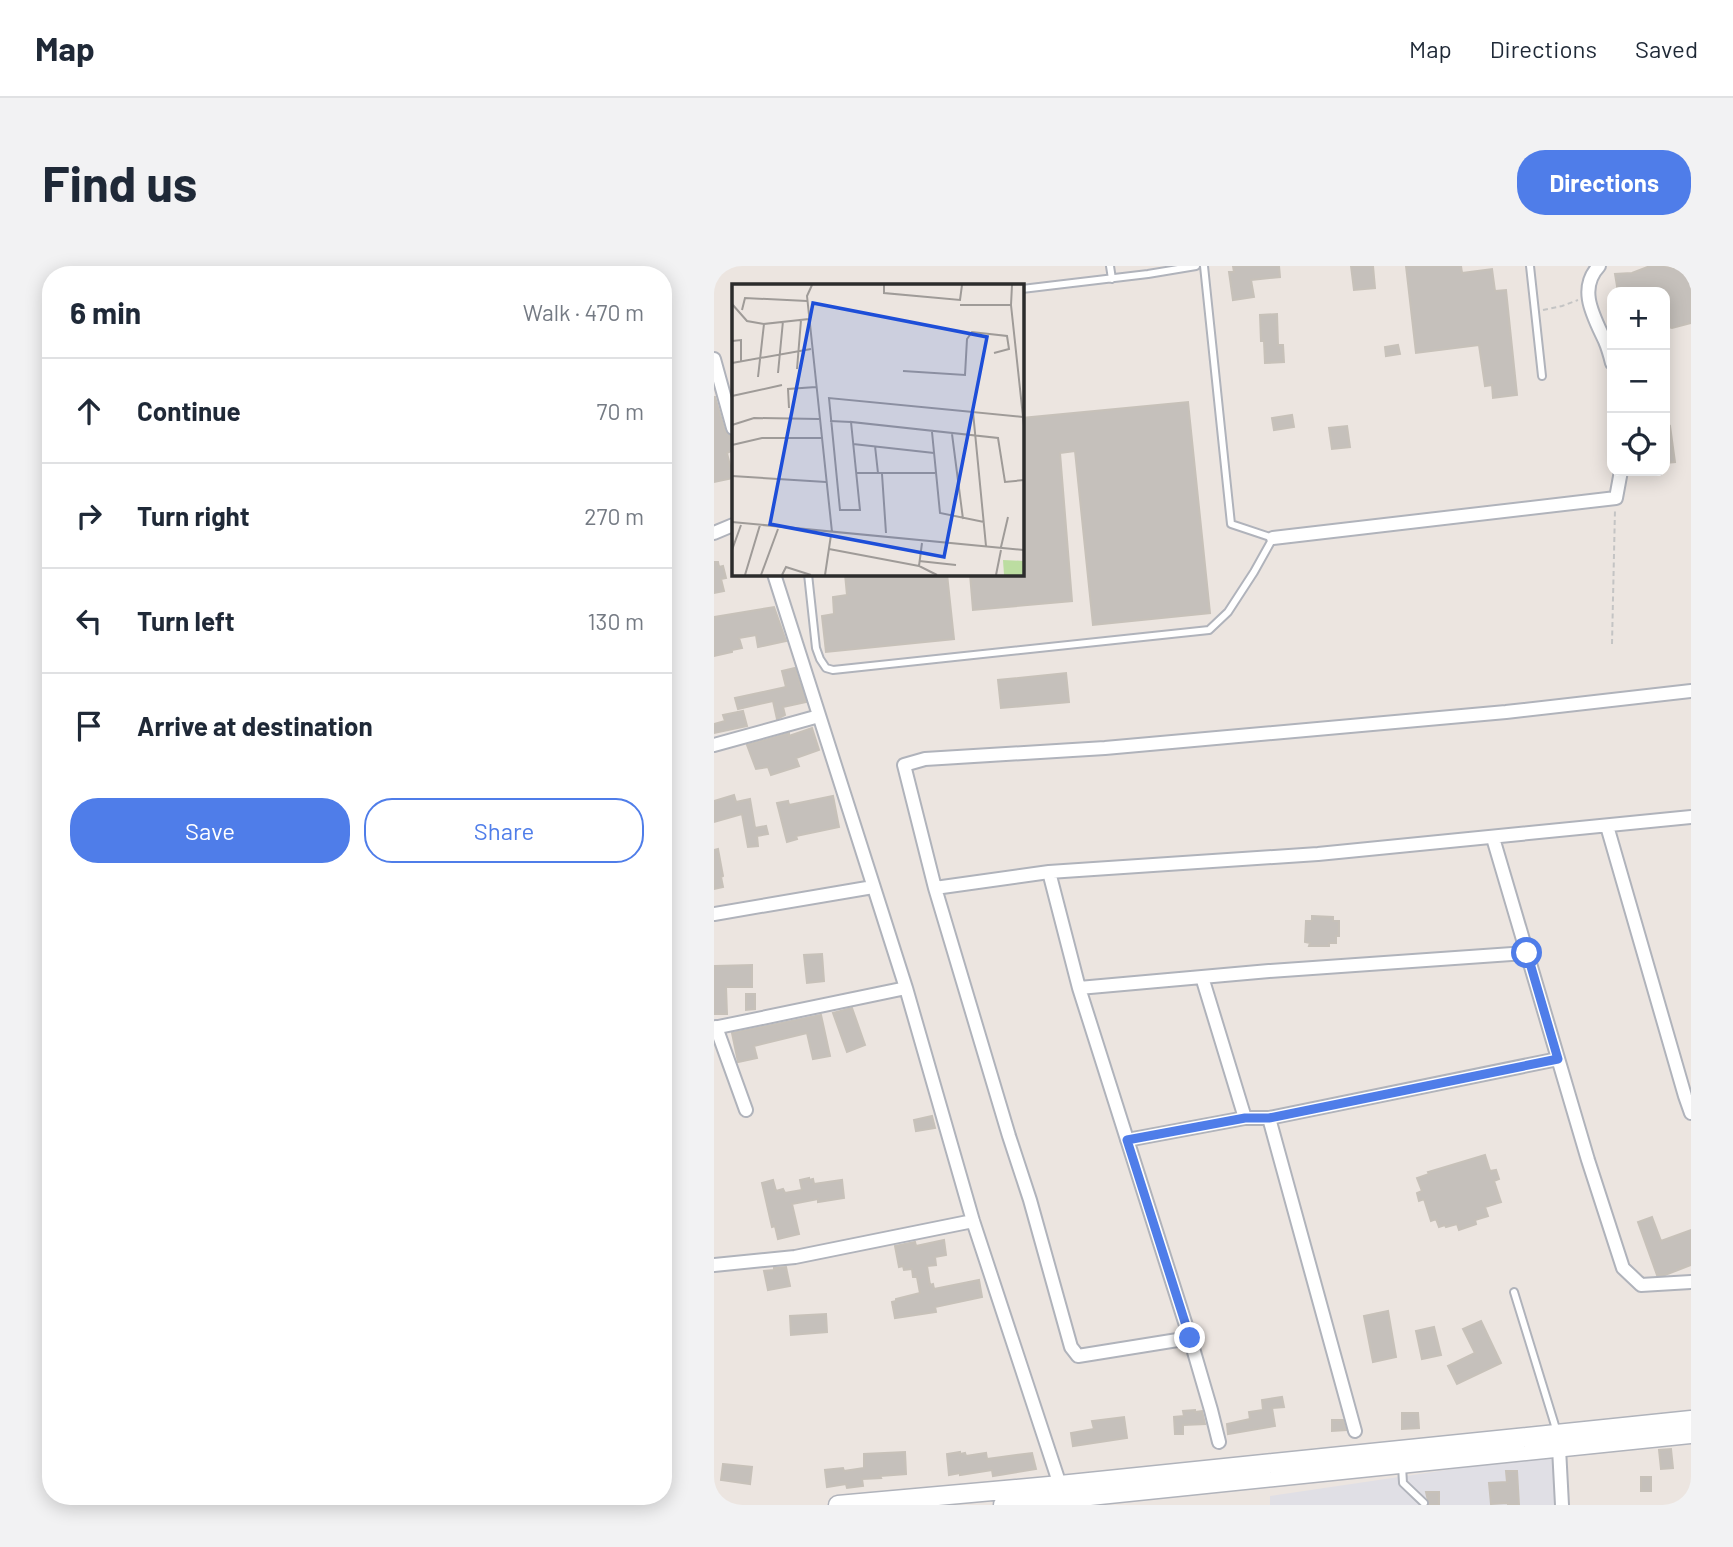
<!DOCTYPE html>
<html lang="en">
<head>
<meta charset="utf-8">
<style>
  body { margin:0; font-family:Barlow,sans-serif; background:#f2f2f3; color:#1f2937 }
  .controls { position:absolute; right:21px; top:21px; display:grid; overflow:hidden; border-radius:14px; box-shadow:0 4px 18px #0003 }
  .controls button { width:63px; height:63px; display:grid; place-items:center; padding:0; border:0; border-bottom:2px solid #e0e1e3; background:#fff; color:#1f2937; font:35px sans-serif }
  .stop { position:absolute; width:21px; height:21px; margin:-16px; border:5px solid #4f7de9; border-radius:50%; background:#fff }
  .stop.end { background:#4f7de9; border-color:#fff; box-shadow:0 2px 7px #0008 }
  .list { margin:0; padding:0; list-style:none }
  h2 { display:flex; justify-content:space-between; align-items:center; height:91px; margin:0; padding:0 28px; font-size:30px }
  h2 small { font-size:23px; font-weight:400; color:#747a83 }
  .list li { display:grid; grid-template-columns:46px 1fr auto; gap:21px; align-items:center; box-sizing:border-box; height:105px; padding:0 28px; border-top:2px solid #e0e1e3 }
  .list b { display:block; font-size:26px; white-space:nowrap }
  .list em { font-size:23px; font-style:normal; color:#747a83 }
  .actions { display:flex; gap:14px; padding:21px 28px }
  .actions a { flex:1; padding:16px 0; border:2px solid #4f7de9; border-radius:28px; text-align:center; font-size:24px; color:#4f7de9 }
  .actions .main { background:#4f7de9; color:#fff }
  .icon { flex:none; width:38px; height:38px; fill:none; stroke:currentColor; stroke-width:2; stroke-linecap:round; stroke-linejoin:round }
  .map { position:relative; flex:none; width:977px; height:1239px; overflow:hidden; border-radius:28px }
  header { display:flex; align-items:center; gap:42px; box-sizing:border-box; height:98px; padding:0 35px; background:#fff; border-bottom:2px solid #e0e1e3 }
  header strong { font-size:33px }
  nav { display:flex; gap:38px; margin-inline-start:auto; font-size:24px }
  .intro { display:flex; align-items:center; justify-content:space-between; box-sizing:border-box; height:168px; padding:0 42px }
  h1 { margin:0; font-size:49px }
  .button { padding:18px 32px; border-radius:28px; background:#4f7de9; color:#fff; font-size:24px; font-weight:700 }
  main { display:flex; gap:42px; padding:0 42px }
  aside { flex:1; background:#fff; border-radius:28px; box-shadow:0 4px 18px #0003 }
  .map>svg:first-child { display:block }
  .industrial { fill:#e0dfe5 }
  .building { fill:#c5c0bb; stroke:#c7c1b9; stroke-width:2 }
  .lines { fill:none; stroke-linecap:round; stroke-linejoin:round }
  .lane-casing { stroke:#b0b3bb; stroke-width:10 }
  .street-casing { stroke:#b0b3bb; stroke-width:16 }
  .secondary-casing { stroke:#b0b3bb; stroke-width:21 }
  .path { stroke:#c4c4c4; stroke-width:2; stroke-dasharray:5 3.5; stroke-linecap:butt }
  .lane { stroke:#fff; stroke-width:6 }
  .street { stroke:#fff; stroke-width:12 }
  .secondary { stroke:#fff; stroke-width:18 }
  .route { stroke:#4f7de9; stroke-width:9 }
  .inset-road { fill:none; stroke:#9f9b98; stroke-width:2 }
  .view { fill:#1d4ed8; fill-opacity:0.15; stroke:#1d4ed8; stroke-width:3.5 }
  .inset-edge { fill:none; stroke:#2c2c2c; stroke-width:3.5 }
</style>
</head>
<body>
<header>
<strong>Map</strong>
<nav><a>Map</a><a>Directions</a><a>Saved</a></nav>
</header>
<div class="intro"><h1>Find us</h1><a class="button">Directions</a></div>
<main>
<aside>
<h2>6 min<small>Walk · 470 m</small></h2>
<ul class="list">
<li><svg class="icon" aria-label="ahead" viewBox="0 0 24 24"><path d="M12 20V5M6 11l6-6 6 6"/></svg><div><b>Continue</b></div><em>70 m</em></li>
<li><svg class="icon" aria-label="right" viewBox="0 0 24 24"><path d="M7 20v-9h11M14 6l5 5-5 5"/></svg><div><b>Turn right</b></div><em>270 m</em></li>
<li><svg class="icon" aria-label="left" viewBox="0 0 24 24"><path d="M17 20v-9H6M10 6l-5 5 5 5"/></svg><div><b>Turn left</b></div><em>130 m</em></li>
<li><svg class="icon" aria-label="arrive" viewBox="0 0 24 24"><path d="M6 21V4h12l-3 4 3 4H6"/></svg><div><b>Arrive at destination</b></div></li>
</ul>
<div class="actions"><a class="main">Save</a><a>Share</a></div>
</aside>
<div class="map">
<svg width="977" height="1239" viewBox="0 0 977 1239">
  <rect width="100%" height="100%" fill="#ece5e0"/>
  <!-- industrial -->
  <path class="industrial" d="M841,1188l1,51h-286v-9z"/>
  <!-- building -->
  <path class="building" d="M519,0h46l1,11 -29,3 3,17 -21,3 -4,-28h5z
    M637,0h22l2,22 -21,2z
    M692,0h55l1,7 30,-4 3,22 11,-1 11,105 -24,3 -1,-13 -7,1 -6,-41 -63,8z
    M936,0h13l9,2 19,-2v57l-19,5 -7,-2v-34h-47l-3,-18 17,-1z
    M563,48l1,31h5l1,17 -19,1 -1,-22h-3l-1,-26z
    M684,79l2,9 -14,2 -1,-9z
    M0,131h1l10,34 5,5 3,14 -6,3 6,25 -19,4z
    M474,136l22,211 -117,12 -18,-174 -15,2 12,148 -99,9 -3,-36h52v-156z
    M578,149l2,12 -20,3 -2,-12z
    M633,160l3,21 -18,2 -3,-21z
    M956,160l5,36 -10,1v-36z
    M0,296h4l1,5 4,-1 3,12 -5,1 3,12 -10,2z
    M131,308h102l7,65 -128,13 -4,-36 12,-2 -1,-17 14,-2z
    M60,341l12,34 -28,6 -2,-12 -17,3 3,10 -10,2v2l-18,4v-39z
    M81,402l11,34 -23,5 2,8 -8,4 -4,-18 -35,8 -3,-11 51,-11 -4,-16z
    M352,407l3,29 -68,6 -3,-28z
    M29,445l4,15 -33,7v-9l11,-3 -2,-6z
    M98,462l7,22 -23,8 3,8 -28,9 -3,-8 -12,2 -9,-24 42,-12v3z
    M20,529l2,7 14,-3 5,29 11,-2 2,8 -11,2 1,10 -10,1 -6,-33 -28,8v-21z
    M119,530l6,31 -43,9 1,3 -10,3 -10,-39 11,-2 1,4z
    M4,583l5,27 -2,1 2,10 -9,2v-39z
    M598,650l21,1v4h6v15h-3v7h-7v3h-20l1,-3 -5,-1 1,-21h6z
    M108,688l2,27 -17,2 -3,-28z
    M38,699v22h-26l1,27h-13v-48z
    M32,728h9v15l-9,1z
    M138,742l13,37 -18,7 -14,-39z
    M107,749l9,41 -17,3 -6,-26 -53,13 3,12 -19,4 -6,-29z
    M218,850l3,12 -19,3 -2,-11z
    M771,889l5,16 6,-1 3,9 -5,2 7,21 -16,5 3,9 -13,4 1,4 -17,6 -2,-6 -11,3 -1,-2 -6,2 -3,-8 -5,2 -7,-22 -5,2 -2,-8 5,-2 -5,-13 12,-4 -1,-2z
    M95,912v2l4,-1 1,5 28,-4 2,18 -26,4v-3l-26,5 7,30 -21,5 -3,-13 -3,1 -10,-44 11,-3 3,11 7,-2 2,4 17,-3 -2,-10z
    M938,951l9,24 30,-11v35l-26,10h-8l-19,-53z
    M230,974l2,15 -11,2 1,8 -9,1 3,19 3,-1 1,5 45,-9 3,17 -47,10 1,5 -41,6 -3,-16 4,-1v-2l24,-6 -3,-16h-4l-1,-8 -8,1 -1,-4 -4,1 -4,-21 20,-4 1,4z
    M72,1001l4,19 -22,4 -4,-19 10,-1v-2z
    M674,1045l8,46 -23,5 -9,-46z
    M112,1048l1,18 -36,3 -1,-19z
    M767,1055l20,42 -44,21 -9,-18 27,-13 -12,-24z
    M720,1061l7,28 -19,4 -6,-28z
    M568,1131l2,10 -12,1 3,18 -47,8 -1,-10 23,-5 -1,-7 14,-2 -1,-10z
    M481,1144v2l7,-1 3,13 -22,1v9h-8l-1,-17 10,-1 -1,-5z
    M688,1147h16l1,15 -17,1z
    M410,1151l3,21 -54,8 -2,-13 23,-4 -2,-8z
    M618,1154h11l3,10 -14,1z
    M957,1183l2,19 -12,1 -2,-19z
    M191,1186l1,22 -26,2 1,2 -19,1 1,7 -16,2 -1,-4 -19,3 -2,-17 18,-2 1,3 20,-3v-14z
    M246,1186v2l5,-1 1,3 20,-3 1,6 45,-6 4,16 -43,7 -1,-6 -32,5v-2l-11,2 -2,-21z
    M9,1198l29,3 -2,17 -29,-4z
    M792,1205h11l2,34h-11v-2l-17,1 -2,-21 18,-1z
    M927,1211h10v14h-10z
    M712,1226h13v13h-10z"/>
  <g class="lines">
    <defs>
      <path id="lane" d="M396,0l2,13
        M816,0l12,110
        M308,23l126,-15 48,-8
        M94,308l8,74 4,11 6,9 7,2 376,-40 19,-18 26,-40 19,-34 -42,-14 -27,-258
        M800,1026l43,140
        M688,1200l1,17 21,20"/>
      <path id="street" d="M885,0c-22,23 -5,51 6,75 3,7 5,14 7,22
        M0,93l19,69
        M0,267l19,-8
        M559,272l343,-40 5,-27
        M60,308l132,414 67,233 87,264
        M977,425l-185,21 -401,36 -180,11 -21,6 31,123 74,248 21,64 41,147 7,9 112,-18 -111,-350 -30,-116 269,-18 373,-37
        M0,479l105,-29
        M893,560l78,270 6,17
        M779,572l95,322 35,108 18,17 50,-3
        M221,622l114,-16
        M0,648l159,-27
        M488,711l43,141h24l289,-59
        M365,722l190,-17 258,-18
        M2,761l30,83
        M0,762l192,-40
        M555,852l86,313
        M413,874l118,-22
        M0,999l81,-8 178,-36
        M476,1072l21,72 8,32
        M845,1182l3,57"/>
      <path id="secondary" d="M124,1239l222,-20 631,-65
        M289,1239l688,-71"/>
    </defs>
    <!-- lane casing -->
    <use href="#lane" class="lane-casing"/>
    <!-- street casing -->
    <use href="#street" class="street-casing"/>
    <!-- secondary casing -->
    <use href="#secondary" class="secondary-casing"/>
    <!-- path -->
    <path class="path" d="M829,44l19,-4 16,-6
      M898,378l3,-135"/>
    <!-- lane -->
    <use href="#lane" class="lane"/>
    <!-- street -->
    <use href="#street" class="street"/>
    <!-- secondary -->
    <use href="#secondary" class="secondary"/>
  </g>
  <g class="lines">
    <!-- route -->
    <path class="route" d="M476,1072l-63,-198 118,-22h24l289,-59 -31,-106"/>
  </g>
  <!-- overview -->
  <g transform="translate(18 18)">
    <rect width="292" height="292" fill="#ece5e0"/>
    <path d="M271,276l21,1v14h-20z" fill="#bcdda1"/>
    <path class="inset-road" d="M80,1l-5,11 25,236M152,1v8l76,7 2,-15M0,20l15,17 17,3M228,21h51l1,-20M279,21l13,121M10,26l3,-12 62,3M0,57l9,-1v21M0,79l79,-14M65,85l4,-49M171,87l62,4 2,-36 5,-7 35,4 2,13 -15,4M46,89l5,-52M26,93l6,-53 45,-5M0,112l50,-11M57,124l-1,-19 28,-2M241,128l-144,-14 11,112h20l-9,-88 147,16 7,44 19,-2M98,137l21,1M0,141l22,-7 65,1M200,148l8,81 44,9M220,150l11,85M121,160l81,9M0,161l30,-7h60M143,162l3,27h57M124,189h22M150,190l4,59M0,192l94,6M0,238l292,28M190,259l-3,23 18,9M254,262l-13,-134 50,5M269,263l7,-30M97,265l90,17M0,266l9,-25M187,277l37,4M13,291l15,-50M29,291l17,-46M50,291l4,-8 25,8M93,291l6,-40M264,291l5,-25"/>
    <path class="view" d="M81,19l174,34 -43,220 -174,-33z"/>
    <rect width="292" height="292" class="inset-edge"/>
  </g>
</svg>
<div class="controls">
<button>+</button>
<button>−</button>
<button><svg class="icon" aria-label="locate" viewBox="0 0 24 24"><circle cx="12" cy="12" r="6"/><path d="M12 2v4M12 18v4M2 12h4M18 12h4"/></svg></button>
</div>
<div class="stop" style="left:813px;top:687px"></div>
<div class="stop end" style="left:476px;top:1072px"></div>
</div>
</main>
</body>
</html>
